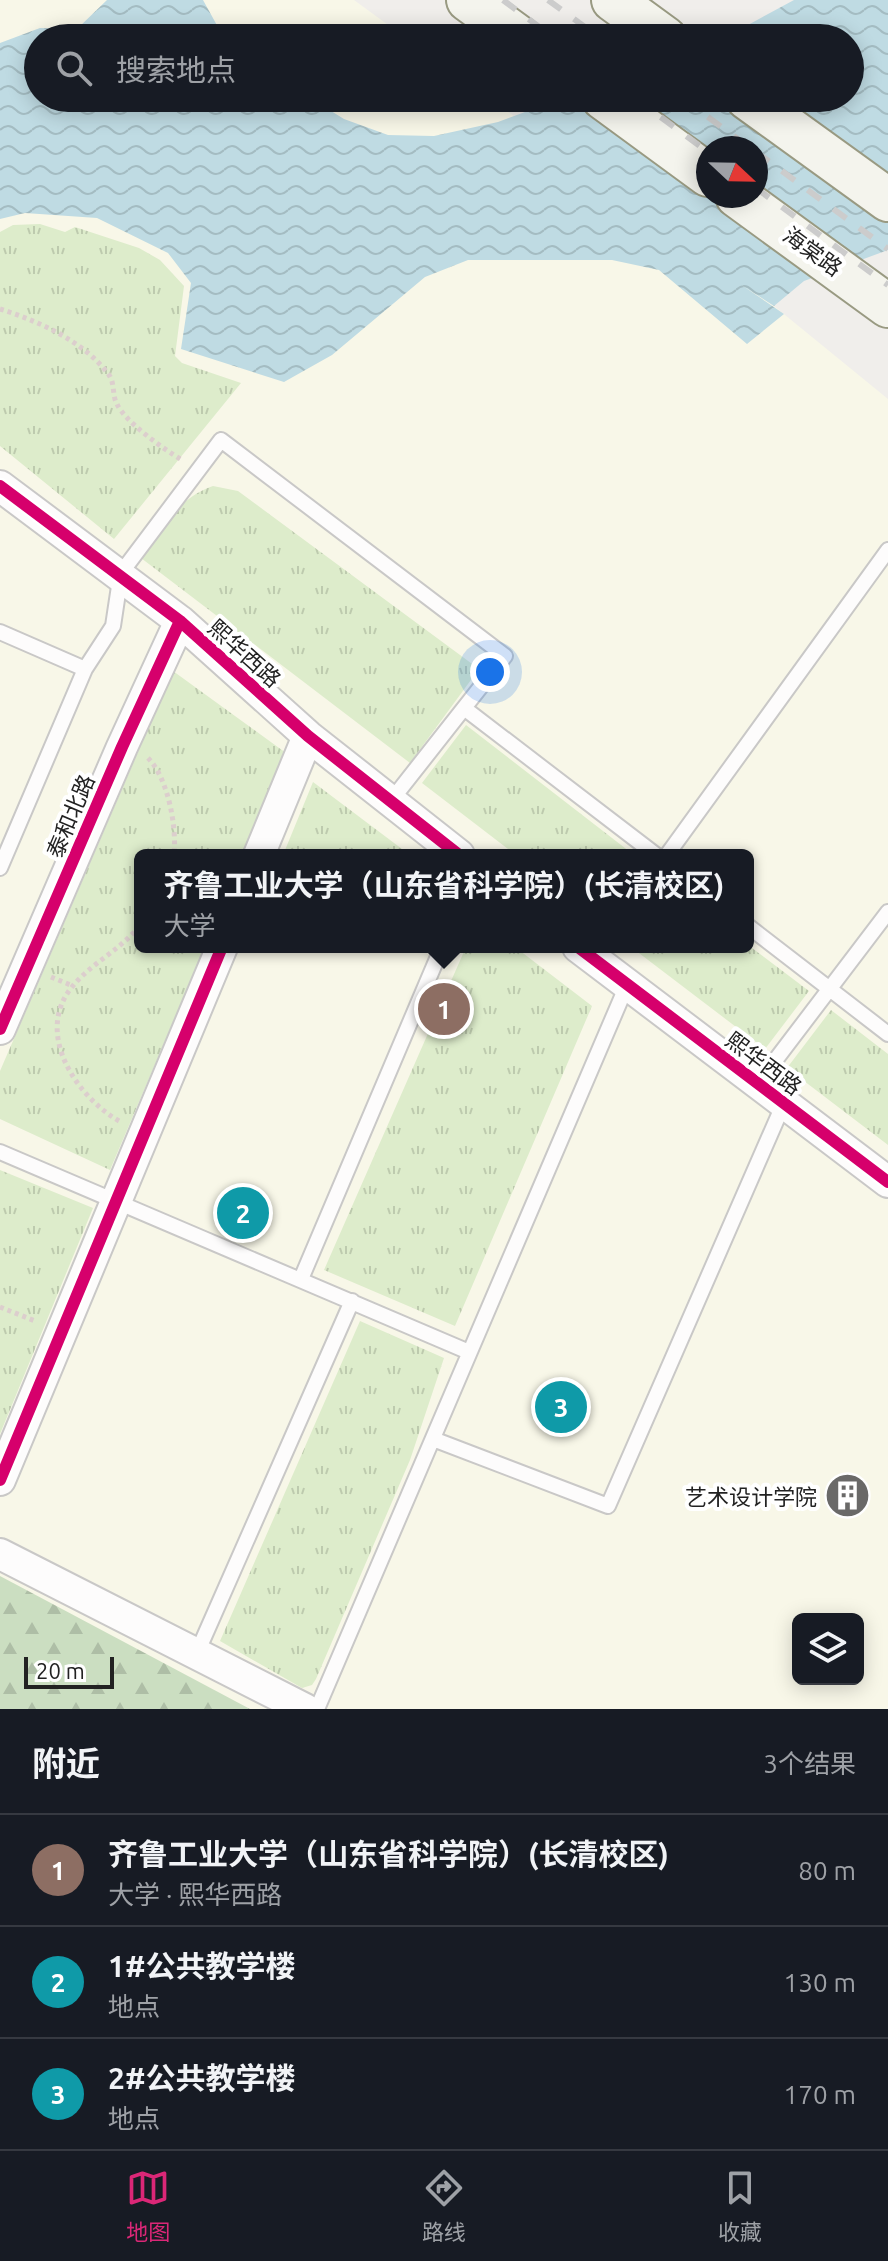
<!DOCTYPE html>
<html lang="zh">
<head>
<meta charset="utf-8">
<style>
  body { margin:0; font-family:Ubuntu,"Noto Sans SC",sans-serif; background:#242831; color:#f1f3f6 }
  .controls { position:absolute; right:24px; bottom:24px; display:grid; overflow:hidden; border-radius:12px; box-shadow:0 4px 20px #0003 }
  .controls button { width:72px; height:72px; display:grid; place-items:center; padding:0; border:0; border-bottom:2px solid #363941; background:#171b24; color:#f1f3f6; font:40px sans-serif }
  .compass { position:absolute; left:696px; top:136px; width:72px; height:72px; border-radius:50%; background:#171b24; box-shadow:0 4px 20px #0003; rotate:112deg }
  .scale { position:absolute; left:24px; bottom:20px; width:90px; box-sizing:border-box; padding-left:8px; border:4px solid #222; border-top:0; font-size:22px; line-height:28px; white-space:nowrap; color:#222; -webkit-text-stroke:6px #fff; paint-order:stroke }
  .you { position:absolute; left:490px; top:672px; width:28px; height:28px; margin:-20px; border:6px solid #fff; border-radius:50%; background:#1a73e8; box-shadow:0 0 0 12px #1a73e833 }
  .badge { display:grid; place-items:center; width:52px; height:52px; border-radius:50%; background:#db2777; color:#fff; font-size:26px; font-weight:700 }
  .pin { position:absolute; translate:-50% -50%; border:4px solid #fff; box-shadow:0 2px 8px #0006 }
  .popup { position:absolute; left:134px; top:849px; width:620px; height:104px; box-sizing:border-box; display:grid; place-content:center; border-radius:12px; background:#171b24; filter:drop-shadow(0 2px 6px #0005); font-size:26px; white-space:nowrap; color:#9ea1a6 }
  .popup b { font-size:30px; color:#f1f3f6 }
  .popup::after { content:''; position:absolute; left:50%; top:100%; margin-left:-16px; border:16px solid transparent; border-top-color:#171b24 }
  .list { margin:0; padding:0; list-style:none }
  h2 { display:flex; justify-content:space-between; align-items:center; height:104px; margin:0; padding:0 32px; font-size:34px }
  h2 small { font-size:26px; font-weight:400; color:#9ea1a6 }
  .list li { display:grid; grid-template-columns:52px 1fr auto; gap:24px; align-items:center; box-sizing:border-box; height:112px; padding:0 32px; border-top:2px solid #363941 }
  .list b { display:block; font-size:30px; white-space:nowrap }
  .list p { margin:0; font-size:26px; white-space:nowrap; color:#9ea1a6 }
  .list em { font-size:26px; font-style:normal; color:#9ea1a6 }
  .icon { flex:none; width:44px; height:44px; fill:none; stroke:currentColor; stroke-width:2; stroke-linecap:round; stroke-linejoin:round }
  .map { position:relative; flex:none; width:888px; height:1709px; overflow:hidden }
  .search { position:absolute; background:#171b24; box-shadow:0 4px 20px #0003; left:24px; right:24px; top:24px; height:88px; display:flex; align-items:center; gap:20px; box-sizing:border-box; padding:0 28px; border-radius:44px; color:#9ea1a6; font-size:30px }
  .sheet { height:440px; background:#171b24 }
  nav { display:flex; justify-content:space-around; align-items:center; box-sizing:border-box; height:112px; border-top:2px solid #363941; background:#171b24; font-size:22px; color:#9ea1a6 }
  nav a { display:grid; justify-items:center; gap:4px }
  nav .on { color:#db2777 }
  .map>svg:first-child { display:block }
  .education { fill:#f8f7e8; fill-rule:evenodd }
  .grass { fill:url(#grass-tufts) }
  .forest { fill:url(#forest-firs) }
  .water { fill:url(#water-waves); fill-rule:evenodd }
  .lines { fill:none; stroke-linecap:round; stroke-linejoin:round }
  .lane-casing { stroke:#c9c8c7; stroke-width:18 }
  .street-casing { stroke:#c9c8c7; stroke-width:34 }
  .secondary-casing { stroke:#999a82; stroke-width:46 }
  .path { stroke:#dccecd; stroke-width:5; stroke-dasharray:4 4; stroke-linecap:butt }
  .lane { stroke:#fdfcfc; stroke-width:14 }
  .street { stroke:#fdfcfc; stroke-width:30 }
  .secondary { stroke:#f4f4ed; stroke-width:42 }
  .rail { stroke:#ccc; stroke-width:6; stroke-dasharray:16 16; stroke-linecap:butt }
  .cycleway-casing { stroke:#fff; stroke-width:17 }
  .cycleway { stroke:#d6006c; stroke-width:12 }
  .labels { text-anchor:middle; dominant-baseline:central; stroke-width:8; stroke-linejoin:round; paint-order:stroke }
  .street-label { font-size:22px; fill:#222; stroke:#fff }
  .poi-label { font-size:22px; fill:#222; stroke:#fff; text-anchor:end }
</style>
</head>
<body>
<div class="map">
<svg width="888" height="1709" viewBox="0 0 888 1709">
  <defs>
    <pattern id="grass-tufts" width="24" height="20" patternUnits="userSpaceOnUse" patternTransform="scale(2)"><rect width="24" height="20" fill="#ddeccb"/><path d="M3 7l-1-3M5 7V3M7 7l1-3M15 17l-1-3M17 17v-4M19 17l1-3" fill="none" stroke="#bdcaae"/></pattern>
    <pattern id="forest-firs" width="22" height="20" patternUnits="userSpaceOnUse" patternTransform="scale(2)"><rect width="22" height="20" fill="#cbdec1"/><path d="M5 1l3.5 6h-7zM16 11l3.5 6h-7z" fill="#aebea6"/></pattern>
    <pattern id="water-waves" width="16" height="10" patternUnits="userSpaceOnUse" patternTransform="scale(2)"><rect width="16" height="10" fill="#bfdbe3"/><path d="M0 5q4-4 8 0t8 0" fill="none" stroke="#a4bcc2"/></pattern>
  </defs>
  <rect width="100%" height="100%" fill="#f0eeeb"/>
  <!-- education -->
  <path class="education" d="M0,0h354l52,38h-368v60h451l285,208 114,93v1310h-888zM140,855h608v92h-608zM798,1619h60v60h-60z"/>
  <!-- grass -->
  <path class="grass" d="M40,224l25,8 10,-5 64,21 21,12 24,26 -9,70 7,7 59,20 -127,156 -114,-93v-214l13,-7z
    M213,486l25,5 241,178 -69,94 -269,-205c20,-29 37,-60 72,-72z
    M173,671l113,82 -43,102h-103v92h65l-95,223 -110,-51v-48z
    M466,725l168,130h-118l-94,-72z
    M313,782l97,73h-127z
    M748,945l61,46 -44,58 -134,-102z
    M466,947h49l77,59 -137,320 -131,-56z
    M831,1010l57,44v91l-101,-77z
    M0,1170l93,38 -93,226z
    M360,1321l84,37 -34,102 -94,219 -4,6 -10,3 -82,-47z"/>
  <!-- forest -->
  <path class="forest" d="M0,1576l250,133h-250z"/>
  <!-- water -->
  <path class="water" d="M107,0h96l21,38h-186v60h272l34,21 44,16 46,1 64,-14 65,-24h287v-60h-126l70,-38h94v250l-84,31 -30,25 -34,-22 44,30 -37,30 -88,-74 -47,-10h-144l-43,17 -93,78 -48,27 -103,-33 10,-66 -23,-30 -71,-35 -72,-5 -25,6v-176l40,-15 37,1zM708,148h48v48h-48z"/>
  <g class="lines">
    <defs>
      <path id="lane" d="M0,632l85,37
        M390,802l74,-94 192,147
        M667,855l221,-305
        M0,868l85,-199 28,-43 8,-53 100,-133 284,216 -41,52
        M748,926l140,108
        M758,1083l130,-171
        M0,1152l469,200
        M301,1279l141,-332
        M433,1439l175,67 176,-403
        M197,1653l155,-352
        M317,1709l310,-724"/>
      <path id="street" d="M0,486l180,135 128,115 151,119
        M259,855l49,-119
        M578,947l310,235
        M0,1029l122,-282 58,-126
        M0,1480l222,-533
        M0,1554l305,155"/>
      <path id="secondary" d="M468,0l52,38
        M613,0l52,38
        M603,98l105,77
        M747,98l141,102
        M737,196l151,110"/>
    </defs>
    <!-- lane casing -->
    <use href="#lane" class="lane-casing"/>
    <!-- street casing -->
    <use href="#street" class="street-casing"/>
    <!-- secondary casing -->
    <use href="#secondary" class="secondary-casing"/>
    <!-- path -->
    <path class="path" d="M0,309c38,12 84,32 109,66 6,8 3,21 8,29 8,18 48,46 65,56
      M148,758c20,20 29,69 26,97
      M51,977l22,9
      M119,1121c-43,-25 -85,-88 -47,-134 19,-24 49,-37 68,-62
      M0,1307l35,14"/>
    <!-- lane -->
    <use href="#lane" class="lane"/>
    <!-- street -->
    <use href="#street" class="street"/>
    <!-- secondary -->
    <use href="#secondary" class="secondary"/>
    <!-- rail -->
    <path class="rail" d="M503,0l51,38
      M548,0l52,38
      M635,98l73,54
      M682,98l68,50
      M756,152l132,97
      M756,188l132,97"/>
    <defs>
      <path id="cycleway" d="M0,486l180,135 128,115 151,119
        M578,947l310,235
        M0,1029l122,-282 58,-126
        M0,1480l222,-533"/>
    </defs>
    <!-- cycleway casing -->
    <use href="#cycleway" class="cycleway-casing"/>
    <!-- cycleway -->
    <use href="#cycleway" class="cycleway"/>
  </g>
  <!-- icons -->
  <defs>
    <symbol id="building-disc" viewBox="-11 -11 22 22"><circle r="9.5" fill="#6a6968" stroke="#fff"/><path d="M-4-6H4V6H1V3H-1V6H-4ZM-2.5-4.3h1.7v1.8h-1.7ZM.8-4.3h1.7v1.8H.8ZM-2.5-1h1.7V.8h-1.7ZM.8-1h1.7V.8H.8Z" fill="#fff"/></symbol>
  </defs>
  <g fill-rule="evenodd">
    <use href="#building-disc" x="822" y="1470" width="51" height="51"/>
  </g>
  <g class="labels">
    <!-- street labels -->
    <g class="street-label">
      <text transform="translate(813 251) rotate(36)">海棠路</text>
      <text transform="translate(245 653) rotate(42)">熙华西路</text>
      <text transform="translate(70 816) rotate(-67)">泰和北路</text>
      <text transform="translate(764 1063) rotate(37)">熙华西路</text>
    </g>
    <!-- poi labels -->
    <g class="poi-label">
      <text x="817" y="1496">艺术设计学院</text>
    </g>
  </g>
</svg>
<div class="controls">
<button><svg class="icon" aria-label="layers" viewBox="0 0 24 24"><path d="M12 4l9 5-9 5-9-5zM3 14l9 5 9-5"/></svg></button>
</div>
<svg class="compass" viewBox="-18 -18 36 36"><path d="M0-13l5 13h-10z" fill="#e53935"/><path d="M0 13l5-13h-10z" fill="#9ea1a6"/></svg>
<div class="scale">20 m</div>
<div class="you"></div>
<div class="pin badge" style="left:444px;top:1009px;background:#8d6e63">1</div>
<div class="popup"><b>齐鲁工业大学（山东省科学院）(长清校区)</b>大学</div>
<div class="pin badge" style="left:243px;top:1213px;background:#0f9aa8">2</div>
<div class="pin badge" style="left:561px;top:1407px;background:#0f9aa8">3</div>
<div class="search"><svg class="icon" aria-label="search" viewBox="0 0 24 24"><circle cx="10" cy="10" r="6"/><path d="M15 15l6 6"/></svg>搜索地点</div>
</div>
<section class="sheet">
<h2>附近<small>3个结果</small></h2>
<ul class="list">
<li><span class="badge" style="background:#8d6e63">1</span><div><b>齐鲁工业大学（山东省科学院）(长清校区)</b><p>大学 · 熙华西路</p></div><em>80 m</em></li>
<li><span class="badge" style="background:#0f9aa8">2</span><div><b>1#公共教学楼</b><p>地点</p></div><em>130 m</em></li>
<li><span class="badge" style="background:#0f9aa8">3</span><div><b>2#公共教学楼</b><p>地点</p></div><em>170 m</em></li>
</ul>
</section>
<nav>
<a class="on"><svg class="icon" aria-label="map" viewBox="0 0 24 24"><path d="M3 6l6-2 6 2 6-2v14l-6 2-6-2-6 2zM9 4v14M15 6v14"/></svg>地图</a>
<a><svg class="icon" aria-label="directions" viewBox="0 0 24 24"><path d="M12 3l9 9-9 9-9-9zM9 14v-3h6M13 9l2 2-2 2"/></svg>路线</a>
<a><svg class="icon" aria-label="saved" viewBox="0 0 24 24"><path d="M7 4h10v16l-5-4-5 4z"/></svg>收藏</a>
</nav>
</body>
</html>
